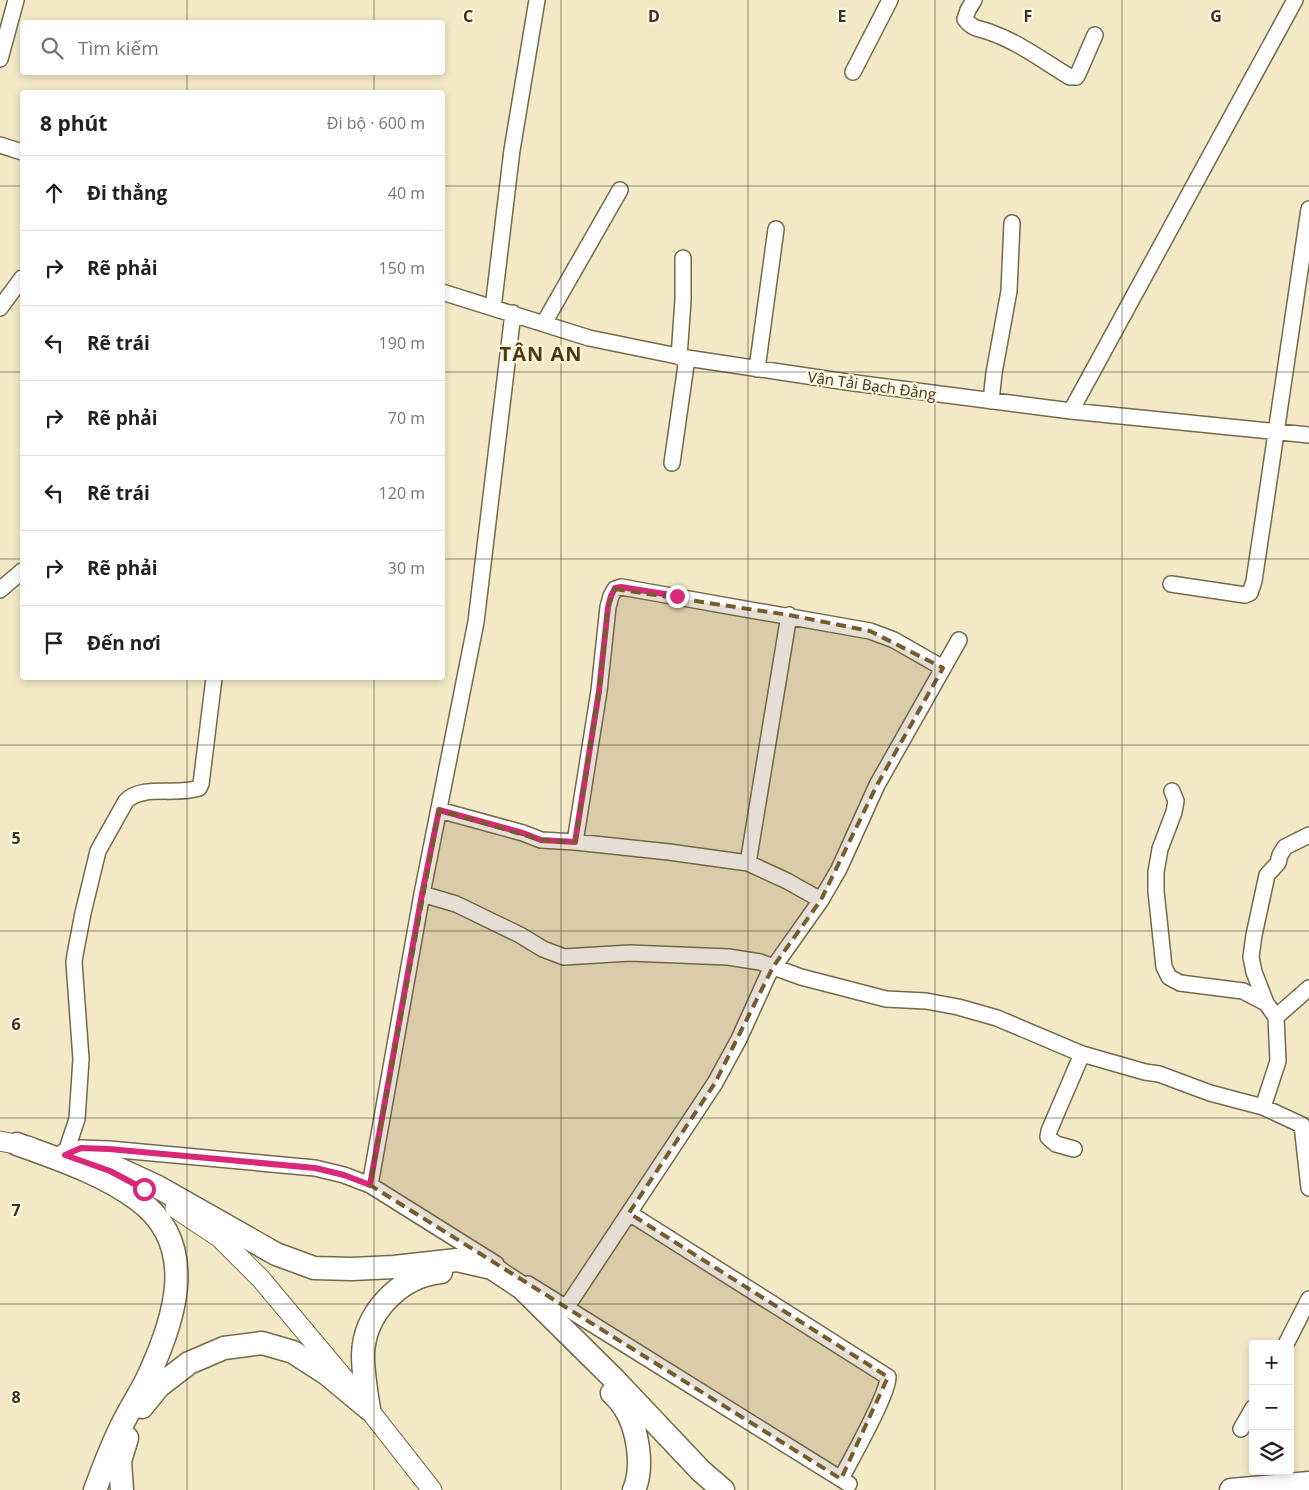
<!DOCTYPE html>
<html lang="vi">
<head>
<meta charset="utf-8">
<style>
  body { margin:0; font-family:"Open Sans",sans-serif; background:#f2f2f2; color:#202124 }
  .controls { position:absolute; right:15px; bottom:15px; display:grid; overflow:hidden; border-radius:5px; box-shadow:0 2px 8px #0003 }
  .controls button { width:45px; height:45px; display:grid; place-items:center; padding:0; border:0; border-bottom:1px solid #e0e0e0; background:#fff; color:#202124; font:25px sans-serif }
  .stop { position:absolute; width:15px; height:15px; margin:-11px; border:4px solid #db2777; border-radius:50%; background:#fff }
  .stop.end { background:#db2777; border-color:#fff; box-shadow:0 1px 5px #0008 }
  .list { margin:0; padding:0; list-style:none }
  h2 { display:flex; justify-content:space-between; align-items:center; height:65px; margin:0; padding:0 20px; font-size:21px }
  h2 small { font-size:16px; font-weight:400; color:#757577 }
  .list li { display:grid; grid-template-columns:32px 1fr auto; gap:15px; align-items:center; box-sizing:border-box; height:75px; padding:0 20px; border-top:1px solid #e0e0e0 }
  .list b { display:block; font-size:19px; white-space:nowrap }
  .list em { font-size:16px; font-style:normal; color:#757577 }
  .icon { flex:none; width:28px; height:28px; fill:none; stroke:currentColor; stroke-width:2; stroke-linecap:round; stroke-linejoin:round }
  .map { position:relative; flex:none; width:1309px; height:1490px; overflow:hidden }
  .search { position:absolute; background:#fff; box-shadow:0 2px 8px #0003; left:20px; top:20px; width:425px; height:55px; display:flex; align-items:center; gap:12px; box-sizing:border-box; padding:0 18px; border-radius:5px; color:#757577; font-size:19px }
  .panel { position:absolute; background:#fff; box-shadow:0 2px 8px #0003; left:20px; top:90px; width:425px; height:590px; border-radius:5px }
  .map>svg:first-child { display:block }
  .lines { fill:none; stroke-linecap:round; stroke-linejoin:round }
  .minor-casing { stroke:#736a4c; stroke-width:18 }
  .major-casing { stroke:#736a4c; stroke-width:21 }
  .highway-casing { stroke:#736a4c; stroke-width:25 }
  .minor { stroke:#fff; stroke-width:15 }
  .major { stroke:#fff; stroke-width:19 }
  .highway { stroke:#fff; stroke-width:22 }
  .route { stroke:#db2777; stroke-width:6 }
  .marked { fill:#765b2d; fill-opacity:0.2; stroke:#765b2d; stroke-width:4; stroke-dasharray:10 6; stroke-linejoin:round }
  .grid { fill:none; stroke:#383427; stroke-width:1; stroke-opacity:0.55 }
  .labels { text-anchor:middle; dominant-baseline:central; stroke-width:4.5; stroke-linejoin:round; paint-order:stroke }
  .street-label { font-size:15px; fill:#383427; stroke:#fef6db }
  .district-label { font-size:20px; font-weight:bold; letter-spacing:1px; fill:#4e3914; stroke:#fef6db }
  .grid-label { font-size:16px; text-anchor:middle; font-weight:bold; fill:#383427; stroke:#fef6db; stroke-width:4.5; stroke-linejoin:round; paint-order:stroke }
</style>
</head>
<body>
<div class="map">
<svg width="1309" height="1490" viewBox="0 0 1309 1490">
  <rect width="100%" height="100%" fill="#f3e9c7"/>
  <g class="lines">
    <defs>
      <path id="minor" d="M974,0l-6,10 -3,9c8,11 15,9 27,14 28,10 53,29 78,44h6l2,-3 17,-39
        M0,59l16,-59
        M853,72l37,-72
        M0,145l22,7
        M442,292l147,46 98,20 160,24 224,29 238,24
        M0,308l22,-30
        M493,308l19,-158 25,-150
        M544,323l76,-133
        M679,357l4,-57v-42
        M757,369l19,-140
        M991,401l3,-28 15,-82 3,-68
        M1071,411l224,-411
        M672,463l15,-105
        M1171,584l74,11 5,-2 4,-12 9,-60 46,-312
        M0,590l22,-19
        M1172,791l4,10 -2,11 -14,37 -4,23v19l8,76 5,10 11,6 63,8 23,12
        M439,810l84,23 18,7 34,2 94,10 79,11 39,18 34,19
        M575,842l24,-151 9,-84 3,-11 4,-7 6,-2 249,44 24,9 49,28
        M748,863l41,-248
        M422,894l34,10 64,31 23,14 21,8 66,-4 98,4 32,5 41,15 85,22 40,2 32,6 39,11 85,36 63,18 14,2 51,19 53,14 39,18 7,63
        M1276,1017l33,-29
        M1263,1107l15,-46 -2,-44 -10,-14 -12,-31 -3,-15 3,-22 13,-60 11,-12 2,-8 5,-8 24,-12
        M1074,1149l-18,-5 -8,-7 1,-6 33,-77
        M66,1154l15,-6 28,1 206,19 29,7 26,10 126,79
        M65,1155l12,-36 4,-60 -7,-97 1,-7 8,-42 15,-62 28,-50c17,-17 50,-5 73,-13l2,-4 13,-106
        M370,1185l52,-291 54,-272 37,-309
        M629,1213l259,164c0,18 -37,82 -47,102
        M528,1284l321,200
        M566,1308l149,-225 24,-44 29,-64 53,-75 18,-31 38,-84 82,-145
        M1286,1344l23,-45
        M1241,1429l12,-21"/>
      <path id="major" d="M0,1141l31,6
        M175,1208l45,30 41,41 87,104 84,107"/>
      <path id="highway" d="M17,1144c41,15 84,29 120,55 63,45 38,120 11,178 -8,17 -19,33 -27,50 -10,20 -18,42 -26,63
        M65,1155l52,13 41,19 118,67 38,14 38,1 42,-2 63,-7 35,8 30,20 93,92 86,91 22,19
        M612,1393c4,4 9,9 12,14 14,21 20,60 10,83
        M142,1407l17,-21 30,-23 35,-15 38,-5 31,9 34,22 42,35
        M369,1409c-3,-18 -6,-36 -6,-54 1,-42 37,-79 78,-83
        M122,1490l-2,-29 7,-23
        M1231,1490l78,-7"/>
    </defs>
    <!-- minor casing -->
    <use href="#minor" class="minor-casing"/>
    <!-- major casing -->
    <use href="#major" class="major-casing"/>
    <!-- highway casing -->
    <use href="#highway" class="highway-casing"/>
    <!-- minor -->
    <use href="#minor" class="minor"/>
    <!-- major -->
    <use href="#major" class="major"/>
    <!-- highway -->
    <use href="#highway" class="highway"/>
  </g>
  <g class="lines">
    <!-- route -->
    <path class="route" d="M144,1189l-34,-18 -45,-16 16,-7 28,1 206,19 29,7 26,10 52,-291 17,-84 84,23 18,7 34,2 24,-151 9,-84 3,-11 4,-8 6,-1 56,9"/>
  </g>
  <!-- marked area -->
  <path class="marked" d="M615,589l174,26 81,16 73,37 -66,117 -56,115 -48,67 -58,116 -86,130 259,164 -47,102 -471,-294 69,-375 102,30 34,2 24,-151 9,-84z"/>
  <!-- grid -->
  <path class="grid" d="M187,0v22M374,0v22M561,0v1490M748,0v1490M935,0v1490M1122,0v1490M187,72v20M374,72v20M0,186h22M442,186h867M0,372h22M442,372h867M0,559h22M442,559h867M187,678v812M374,678v812M0,745h1309M0,931h1309M0,1118h1309M0,1304h1309"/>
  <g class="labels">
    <!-- street labels -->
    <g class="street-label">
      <text transform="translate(872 385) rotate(8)">Vận Tải Bạch Đằng</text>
    </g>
    <!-- district labels -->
    <g class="district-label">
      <text x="541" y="353">TÂN AN</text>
    </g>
  </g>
  <g class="grid-label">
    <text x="468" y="22">C</text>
    <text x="654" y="22">D</text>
    <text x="842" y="22">E</text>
    <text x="1028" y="22">F</text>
    <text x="1216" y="22">G</text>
    <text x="16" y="844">5</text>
    <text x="16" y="1030">6</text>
    <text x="16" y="1216">7</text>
    <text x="16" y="1403">8</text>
  </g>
</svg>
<div class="controls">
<button>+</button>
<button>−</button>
<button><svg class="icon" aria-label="layers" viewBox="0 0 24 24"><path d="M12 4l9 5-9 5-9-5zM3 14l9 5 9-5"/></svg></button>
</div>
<div class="stop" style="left:144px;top:1189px"></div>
<div class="stop end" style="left:677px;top:596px"></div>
<div class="search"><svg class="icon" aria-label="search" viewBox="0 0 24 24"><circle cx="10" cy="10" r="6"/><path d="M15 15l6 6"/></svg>Tìm kiếm</div>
<section class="panel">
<h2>8 phút<small>Đi bộ · 600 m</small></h2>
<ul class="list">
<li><svg class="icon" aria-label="ahead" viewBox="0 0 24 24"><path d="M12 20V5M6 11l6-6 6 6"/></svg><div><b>Đi thẳng</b></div><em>40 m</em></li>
<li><svg class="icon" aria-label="right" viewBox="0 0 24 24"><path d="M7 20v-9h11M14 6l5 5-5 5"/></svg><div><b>Rẽ phải</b></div><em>150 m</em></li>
<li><svg class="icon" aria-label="left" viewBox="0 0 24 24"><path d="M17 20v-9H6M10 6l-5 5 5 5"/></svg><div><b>Rẽ trái</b></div><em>190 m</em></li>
<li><svg class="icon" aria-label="right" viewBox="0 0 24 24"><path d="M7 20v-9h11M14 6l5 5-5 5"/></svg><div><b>Rẽ phải</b></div><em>70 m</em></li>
<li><svg class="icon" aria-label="left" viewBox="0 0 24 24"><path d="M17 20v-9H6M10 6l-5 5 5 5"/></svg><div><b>Rẽ trái</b></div><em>120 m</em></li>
<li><svg class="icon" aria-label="right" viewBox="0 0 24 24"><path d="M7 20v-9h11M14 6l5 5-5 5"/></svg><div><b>Rẽ phải</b></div><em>30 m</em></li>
<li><svg class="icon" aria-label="arrive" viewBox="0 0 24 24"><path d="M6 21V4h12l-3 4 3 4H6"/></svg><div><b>Đến nơi</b></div></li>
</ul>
</section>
</div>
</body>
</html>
